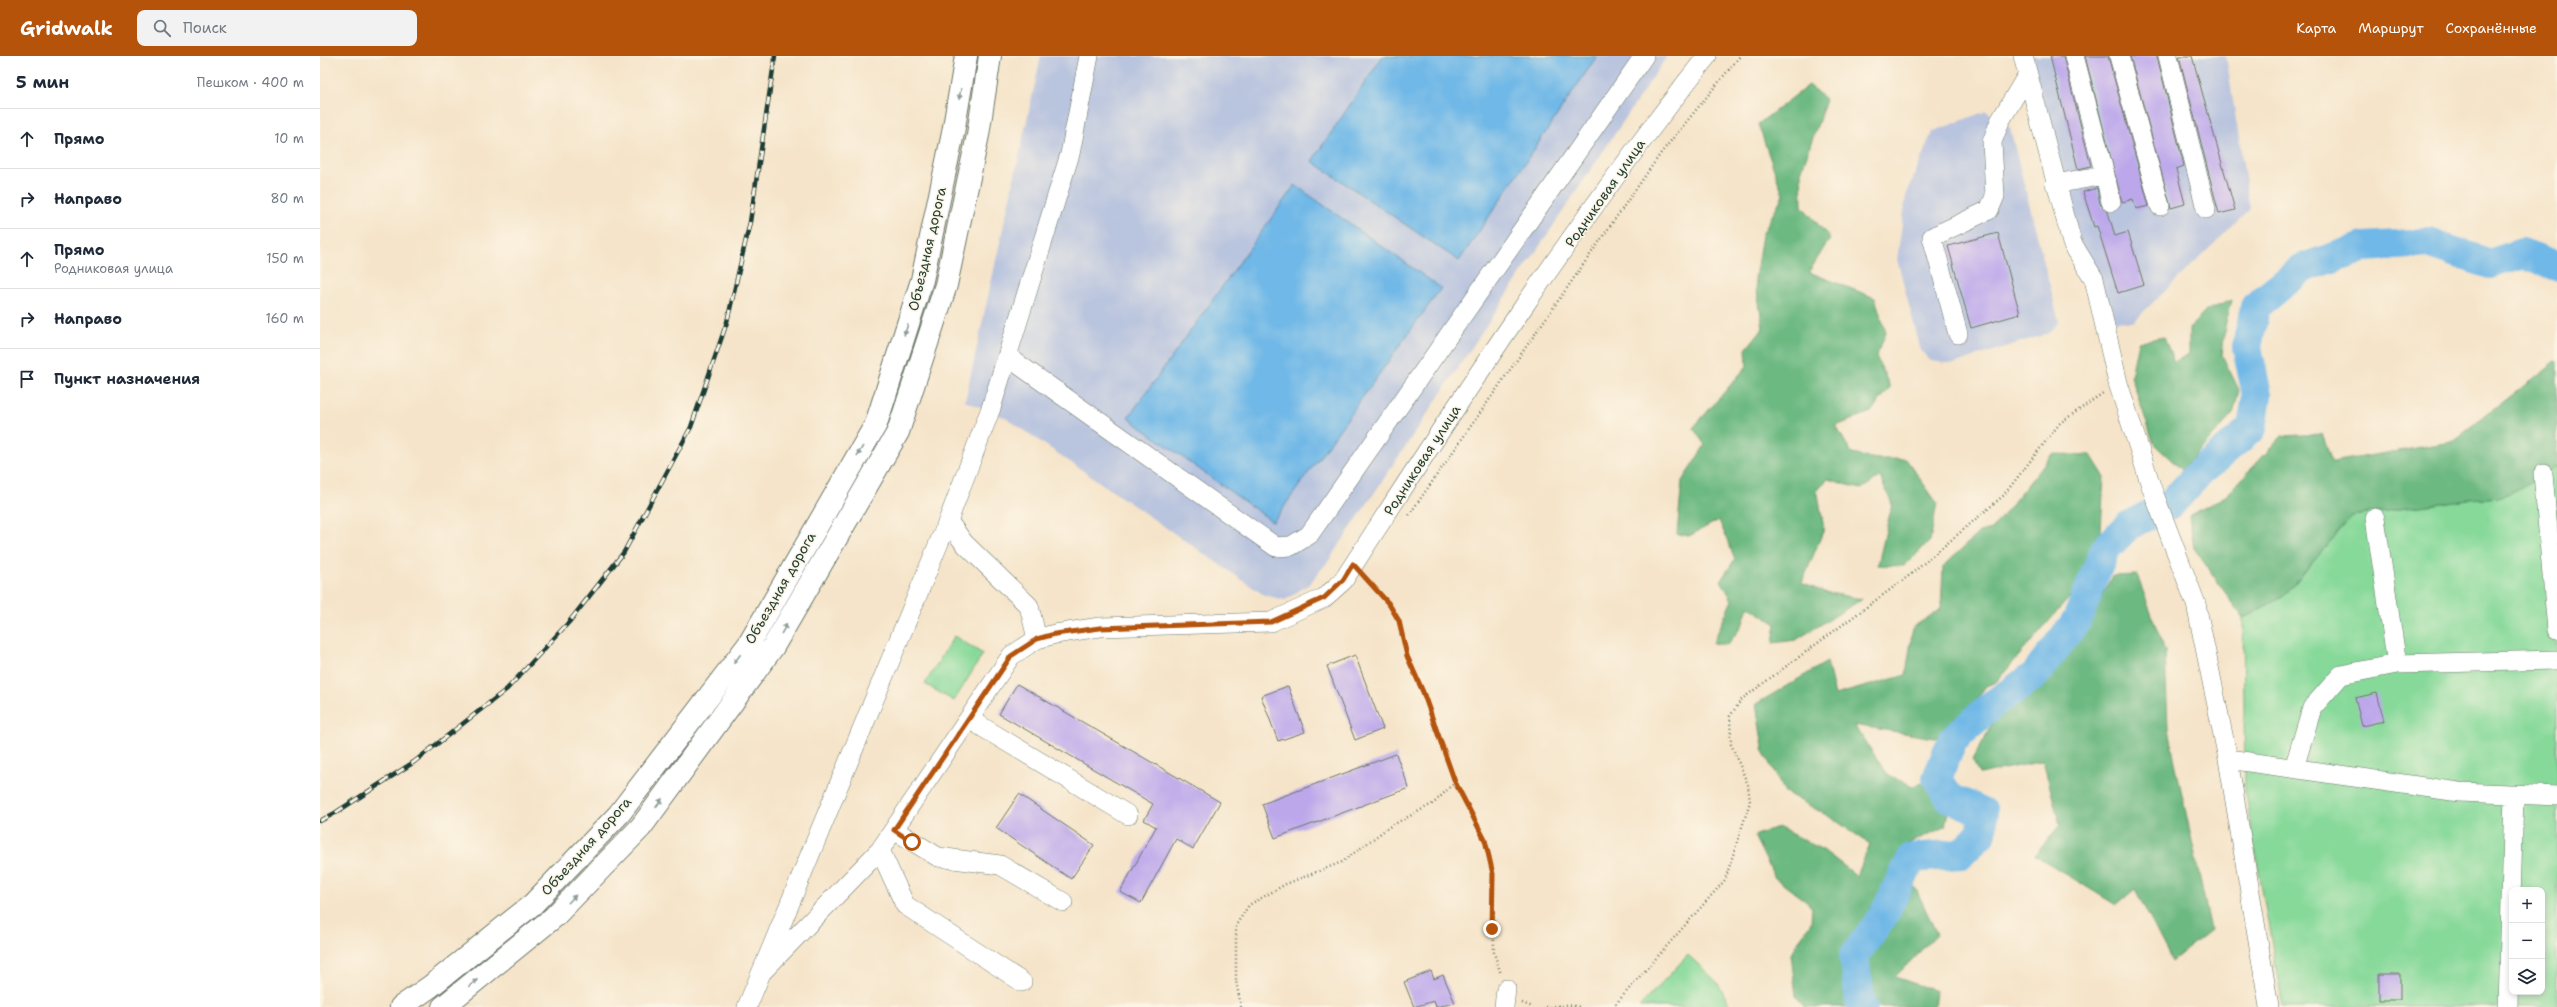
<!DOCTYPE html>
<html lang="ru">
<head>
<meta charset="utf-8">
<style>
  body { margin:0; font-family:"Shantell Sans",sans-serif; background:#f2f2f3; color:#1f2937 }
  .controls { position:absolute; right:12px; bottom:12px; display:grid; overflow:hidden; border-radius:8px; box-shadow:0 2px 6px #0003 }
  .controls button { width:36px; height:36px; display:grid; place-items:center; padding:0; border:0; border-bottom:1px solid #e0e1e3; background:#fff; color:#1f2937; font:20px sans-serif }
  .stop { position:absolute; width:12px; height:12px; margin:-9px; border:3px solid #b45309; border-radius:50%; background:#fff }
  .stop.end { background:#b45309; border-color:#fff; box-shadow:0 1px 4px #0008 }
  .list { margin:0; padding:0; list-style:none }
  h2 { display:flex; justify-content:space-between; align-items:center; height:52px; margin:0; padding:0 16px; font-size:17px }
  h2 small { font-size:13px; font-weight:400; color:#747a83 }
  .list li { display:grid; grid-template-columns:26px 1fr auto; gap:12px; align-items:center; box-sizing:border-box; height:60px; padding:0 16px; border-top:1px solid #e0e1e3 }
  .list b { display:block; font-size:15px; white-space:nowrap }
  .list p { margin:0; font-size:13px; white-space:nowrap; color:#747a83 }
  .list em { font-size:13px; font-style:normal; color:#747a83 }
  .icon { flex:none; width:22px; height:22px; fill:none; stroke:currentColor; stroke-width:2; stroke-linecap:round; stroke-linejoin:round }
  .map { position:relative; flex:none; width:2237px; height:951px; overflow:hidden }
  header { display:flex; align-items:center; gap:24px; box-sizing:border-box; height:56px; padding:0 20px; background:#b45309; color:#fff }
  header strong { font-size:19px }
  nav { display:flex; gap:22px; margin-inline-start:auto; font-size:14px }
  .search { width:280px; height:36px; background:#f2f2f3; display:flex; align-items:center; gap:10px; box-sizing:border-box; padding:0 14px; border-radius:8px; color:#747a83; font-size:15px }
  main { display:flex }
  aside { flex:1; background:#fff }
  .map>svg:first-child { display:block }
  .industrial { fill:#b9c4de }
  .green { fill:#87d99a; stroke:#538b67; fill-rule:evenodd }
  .forest { fill:#6db982; stroke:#467b5b }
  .water { fill:#6fb8e7; stroke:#477a8e }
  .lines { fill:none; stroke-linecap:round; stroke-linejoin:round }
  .river { stroke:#6fb8e7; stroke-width:30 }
  .building { fill:#bca7eb }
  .minor-casing { stroke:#6a7768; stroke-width:20 }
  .highway-casing { stroke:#6a7768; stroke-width:24 }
  .path { stroke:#6a7768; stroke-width:2.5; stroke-dasharray:1 3; stroke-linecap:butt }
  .minor { stroke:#fff; stroke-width:19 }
  .highway { stroke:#fff; stroke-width:22 }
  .rail-casing { stroke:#1f3d34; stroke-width:4.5 }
  .rail { stroke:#fcf5e5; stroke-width:3; stroke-dasharray:9; stroke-linecap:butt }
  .oneway { fill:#8f9e9a }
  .route { stroke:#b45309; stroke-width:5 }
  .labels { text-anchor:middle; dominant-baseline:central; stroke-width:3; stroke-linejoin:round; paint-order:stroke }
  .street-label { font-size:14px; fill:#1f3d34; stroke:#fcf5e5 }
</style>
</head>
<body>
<header>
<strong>Gridwalk</strong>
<div class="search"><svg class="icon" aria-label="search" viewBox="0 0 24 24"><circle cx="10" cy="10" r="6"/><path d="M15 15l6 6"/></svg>Поиск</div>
<nav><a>Карта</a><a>Маршрут</a><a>Сохранённые</a></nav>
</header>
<main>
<aside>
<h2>5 мин<small>Пешком · 400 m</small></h2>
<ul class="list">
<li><svg class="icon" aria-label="ahead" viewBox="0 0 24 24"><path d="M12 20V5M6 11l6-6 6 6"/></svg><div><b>Прямо</b></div><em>10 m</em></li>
<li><svg class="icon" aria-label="right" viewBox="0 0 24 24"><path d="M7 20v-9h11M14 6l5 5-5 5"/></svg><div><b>Направо</b></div><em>80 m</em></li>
<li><svg class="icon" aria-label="ahead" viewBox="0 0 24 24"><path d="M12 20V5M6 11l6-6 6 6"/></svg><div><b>Прямо</b><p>Родниковая улица</p></div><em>150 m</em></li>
<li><svg class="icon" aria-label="right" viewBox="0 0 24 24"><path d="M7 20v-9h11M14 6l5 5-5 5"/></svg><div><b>Направо</b></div><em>160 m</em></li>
<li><svg class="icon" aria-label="arrive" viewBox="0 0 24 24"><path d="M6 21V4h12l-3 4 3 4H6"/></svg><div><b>Пункт назначения</b></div></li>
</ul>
</aside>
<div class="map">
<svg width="2237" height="951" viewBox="0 0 2237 951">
  <rect width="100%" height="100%" fill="#fcf5e5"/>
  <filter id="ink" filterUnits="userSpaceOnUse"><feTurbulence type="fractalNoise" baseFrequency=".025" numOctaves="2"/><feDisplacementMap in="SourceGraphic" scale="8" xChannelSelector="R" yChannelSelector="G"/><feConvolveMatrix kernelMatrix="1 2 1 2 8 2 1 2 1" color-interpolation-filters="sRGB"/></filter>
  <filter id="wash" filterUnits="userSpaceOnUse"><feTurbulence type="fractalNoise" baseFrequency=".012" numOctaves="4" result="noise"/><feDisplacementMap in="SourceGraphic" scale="16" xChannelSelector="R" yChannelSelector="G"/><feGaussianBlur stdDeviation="0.9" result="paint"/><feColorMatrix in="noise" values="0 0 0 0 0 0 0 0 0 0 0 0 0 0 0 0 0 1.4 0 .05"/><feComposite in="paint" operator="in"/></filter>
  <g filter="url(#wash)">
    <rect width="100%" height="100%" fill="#f5e4c9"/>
    <!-- industrial -->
    <path class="industrial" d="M721,0h626l-337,503 -21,25 -24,16 -21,-5 -258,-177 -41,-17z
      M1711,0h195l24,153 -117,113 -24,-1 -16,-30z
      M1666,55l24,17 49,194 -10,11 -96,31 -22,-3 -10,-10 -24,-92 9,-63 26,-64z"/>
    <!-- green -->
    <path class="green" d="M2237,411v540h-274l-38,-213 -2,-176 41,-22 68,-80 116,-17 34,-2zM2192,834h30v102h-30z
      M634,580l29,18 -29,47 -29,-17z
      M1368,899l29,27 14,25h-92z"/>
    <!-- forest -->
    <path class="forest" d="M1489,29l17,15 -25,72 1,34 28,32 -21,34 66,26 11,35 -10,23 14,31 -19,25 -35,14 16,28 24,5h30l31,44 -7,38 -26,25 -26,-1 14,-61 -12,-27 -19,12 -33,-10 -11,10 7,40 -22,54 22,9 38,7 -66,41 -23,3 3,-19 -28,-18 -6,20 -15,19 -14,-2 19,-43 -11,-20 14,-21 -16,-39 -30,16 -12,-2 5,-53 23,-36 -12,-17 54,-62 -1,-17 17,-21 -8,-50 7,-43 21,-40 -25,-71z
      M1912,244l-7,26 -3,29 17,35 -6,24 -51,56 -28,-26 -23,-68 7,-34 26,-5 10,25 15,-8v-26l17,-17z
      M2237,304v107l-55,30 -34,2 -116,17 -68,80 -41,22 -49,-70 -5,-32 38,-21 55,-59 40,-2 10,28 120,-20z
      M1732,398l39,1 13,21 -4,73 -24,41 -80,92 -10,4 -36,51 -16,1 -80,-13 34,50 25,11 17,-5 11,-1 10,15 -6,32 -38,17 -57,100 2,63h-48l-8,-11 -5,-42 20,-32 1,-16 -37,-28 -21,-42 24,-9 45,23 34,26 13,-32 -35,-24 -50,-28 -21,-39 -8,-49 71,-42 8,33 71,-20 7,-48 28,-18 2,-42 36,-35 13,-3z
      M1817,519l28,76 3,78 43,201 -39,31 -37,-72 -19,16 -81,-50 25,-30 -17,-64 -64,13 -6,-14 24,-45 31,-20 49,-53 36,-66z
      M1595,831l22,47 -42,43 41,14 -2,16h-63l-10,-49 27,-29z"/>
    <!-- water -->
    <path class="water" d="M1063,0h214l-138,205 -147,-100z
      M975,129l146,103 -168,234 -145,-104z"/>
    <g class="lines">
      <!-- river -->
      <path class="river" d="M1850,449l31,-34 51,-43 5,-33 -10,-48 8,-40 48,-39 61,-21 64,-4 62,21 32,-11 35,13
        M1543,951l-3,-6 -6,-45 29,-40 29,-58 49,-4 21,-21 1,-21 -33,-14 -13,-20 16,-39 39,-34 43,-30 42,-55 28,-71 23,-23 19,-10"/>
    </g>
    <g id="blocks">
      <!-- building -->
      <path class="building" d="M1730,0h13l28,110 -13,3z
        M1765,0h23l41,150 -13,3 -3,-10 -11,3z
        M1810,0h27l27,110 -8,3 9,35 -14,4z
        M1859,0h13l43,154 -16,4z
        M1777,132l3,16 8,8 7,24 13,-4 16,53 -26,8 -21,-67 -3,1 -11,-35z
        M1678,177l22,81 -49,14 -23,-82z
        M1035,599l28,74 -28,11 -28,-74z
        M697,628l203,118 -27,47 -17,-10 -35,64 -21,-11 36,-65 -12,-7 9,-16 -154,-90z
        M968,630l17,46 -27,9 -17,-45z
        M2057,637l7,28 -22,5 -7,-28z
        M1076,698l13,34 -134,50 -13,-34z
        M699,738l75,51 -23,34 -75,-51z
        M1111,915l3,8 9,-4 12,28 -19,4 -2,-6 -20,6 -10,-25z
        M2059,918h21v26h-21z"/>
    </g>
  </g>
  <g filter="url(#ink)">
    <use href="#blocks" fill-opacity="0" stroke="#6a7768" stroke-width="1"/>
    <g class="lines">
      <defs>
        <path id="minor" d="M1703,0l49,187 22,36 24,104 34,106 44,115 32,155 41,248
          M1799,0l41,150
          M1848,0l38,153
          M1785,119l6,27
          M1735,128l50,-9 -31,-119
          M1638,278l-26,-97 57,-27 6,-14 -3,-54 8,-21 28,-47
          M688,301l268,190 15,-1 18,-11 335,-479
          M2223,418l14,156
          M2055,462l22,146
          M628,465l16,22 65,63 8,33
          M649,663l159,96
          M1908,703l231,33 98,4
          M1974,712l18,-60 29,-33 56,-11 160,-4
          M574,774l44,27 62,8 63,37
          M560,794l25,55 117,77
          M443,915l117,-121 131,-194 26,-17 18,-5 45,-7 171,-5 53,-24 19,-17c115,-179 232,-358 364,-525
          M427,951l201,-486 43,-113 79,-254 19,-98
          M1184,951l2,-18
          M2188,951l6,-213"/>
        <path id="highway" d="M81,951l30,-21 102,-82 86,-90 130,-170 127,-220 46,-144 31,-147 13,-77
          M123,951l111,-90 87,-90 132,-180 125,-215 48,-147 32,-150 12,-79"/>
      </defs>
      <!-- minor casing -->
      <use href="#minor" class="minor-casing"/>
      <!-- highway casing -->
      <use href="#highway" class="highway-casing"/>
      <!-- path -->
      <path class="path" d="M1089,459l252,-362 79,-97
        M1045,522l24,26 10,17 8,35 16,36 32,90 30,58 8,34 1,79 7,21
        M1202,947l11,4
        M921,951l-5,-26v-56l13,-20 37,-21 56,-22 47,-35 45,-24 21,-21
        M1226,951l20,-2 15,2
        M1293,951l112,-127 25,-78 -2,-17 -17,-41 -1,-28 12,-17 168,-124 93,-79 57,-73 43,-30"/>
      <!-- minor -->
      <use href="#minor" class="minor"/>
      <!-- highway -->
      <use href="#highway" class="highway"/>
      <defs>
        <path id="rail" d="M0,765l15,-8 79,-51 93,-73 62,-67 55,-70 67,-125 36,-105 23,-100 25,-166"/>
      </defs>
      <!-- rail casing -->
      <use href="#rail" class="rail-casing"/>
      <!-- rail -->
      <use href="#rail" class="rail"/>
    </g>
    <!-- one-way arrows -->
    <defs><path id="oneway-solid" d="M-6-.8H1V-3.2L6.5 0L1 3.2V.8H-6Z"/></defs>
    <g class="oneway">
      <use href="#oneway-solid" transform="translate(640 38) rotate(100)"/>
      <use href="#oneway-solid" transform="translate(586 274) rotate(108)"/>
      <use href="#oneway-solid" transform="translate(540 395) rotate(120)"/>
      <use href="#oneway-solid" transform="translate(464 573) rotate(-60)"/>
      <use href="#oneway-solid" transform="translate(417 603) rotate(127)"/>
      <use href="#oneway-solid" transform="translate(339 747) rotate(-54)"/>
      <use href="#oneway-solid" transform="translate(252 843) rotate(-46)"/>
      <use href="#oneway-solid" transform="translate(153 927) rotate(-39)"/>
    </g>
  </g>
  <g class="lines" filter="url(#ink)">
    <!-- route -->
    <path class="route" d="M592,786l-18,-12 117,-174 26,-17 18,-5 45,-6 171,-6 53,-24 19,-18 10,-16 36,40 10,17 8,35 16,36 32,90 30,58 8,34 -1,55"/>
  </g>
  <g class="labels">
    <!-- street labels -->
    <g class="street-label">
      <text transform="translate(1285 137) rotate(-55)">Родниковая улица</text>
      <text transform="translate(607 193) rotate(-77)">Объездная дорога</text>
      <text transform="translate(1102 404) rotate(-57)">Родниковая улица</text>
      <text transform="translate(460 532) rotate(-60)">Объездная дорога</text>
      <text transform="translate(266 790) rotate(-48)">Объездная дорога</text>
    </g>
  </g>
</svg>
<div class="controls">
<button>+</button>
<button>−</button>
<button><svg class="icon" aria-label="layers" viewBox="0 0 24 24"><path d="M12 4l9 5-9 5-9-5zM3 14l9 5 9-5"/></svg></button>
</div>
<div class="stop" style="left:592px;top:786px"></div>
<div class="stop end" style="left:1172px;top:873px"></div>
</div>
</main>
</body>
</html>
